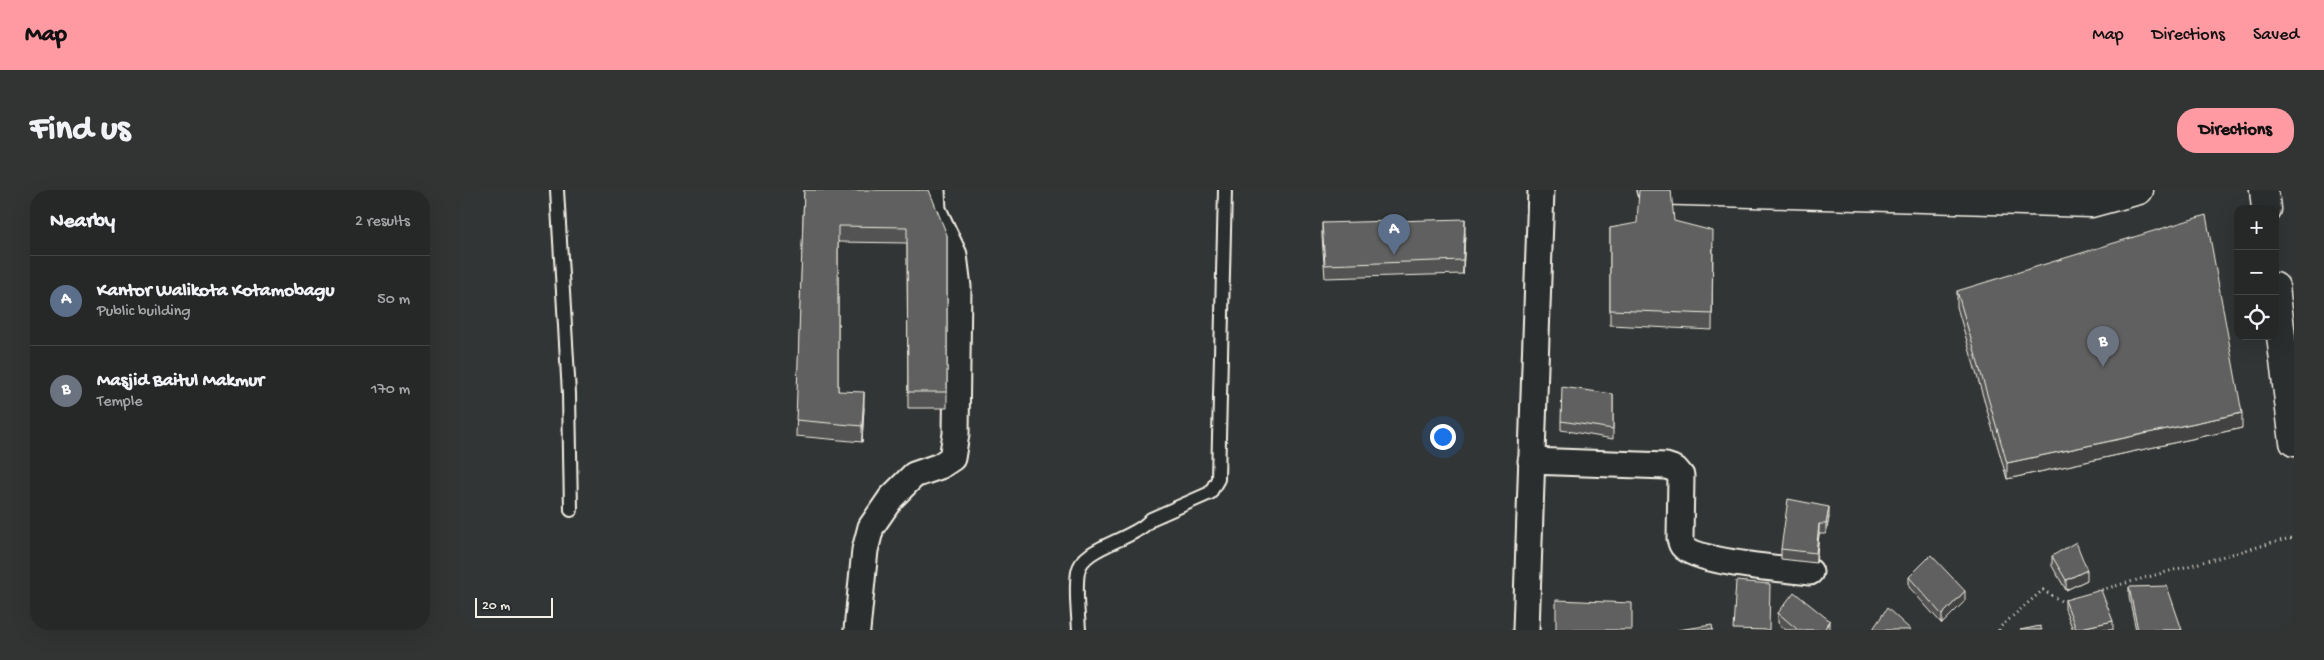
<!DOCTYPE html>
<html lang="en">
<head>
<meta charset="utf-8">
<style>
  body { margin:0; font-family:"Gochi Hand",sans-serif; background:#323434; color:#f1f3f6 }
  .controls { position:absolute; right:15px; top:15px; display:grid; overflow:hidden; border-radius:10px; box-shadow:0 5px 20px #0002 }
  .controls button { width:45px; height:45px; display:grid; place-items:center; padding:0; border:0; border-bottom:1px solid #424445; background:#262828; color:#f1f3f6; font:25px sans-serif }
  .scale { position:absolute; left:15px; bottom:12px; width:78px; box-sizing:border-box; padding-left:5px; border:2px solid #f4f1e8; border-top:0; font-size:14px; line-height:18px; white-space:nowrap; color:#f4f1e8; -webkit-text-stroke:4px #2a2d2e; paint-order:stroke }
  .you { position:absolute; left:982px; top:246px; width:18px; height:18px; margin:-12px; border:4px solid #fff; border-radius:50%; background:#1a73e8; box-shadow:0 0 0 8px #1a73e833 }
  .badge { display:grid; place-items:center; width:32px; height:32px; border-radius:50%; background:#ff9aa2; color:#fff; font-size:16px; font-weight:700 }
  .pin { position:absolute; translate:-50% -41px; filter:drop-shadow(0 1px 2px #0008) }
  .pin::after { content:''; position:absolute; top:26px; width:18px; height:15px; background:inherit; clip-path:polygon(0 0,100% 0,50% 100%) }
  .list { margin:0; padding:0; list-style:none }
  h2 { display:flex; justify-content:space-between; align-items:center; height:65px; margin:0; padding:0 20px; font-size:21px }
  h2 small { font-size:16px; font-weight:400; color:#a4a6a8 }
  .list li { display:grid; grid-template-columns:32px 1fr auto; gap:15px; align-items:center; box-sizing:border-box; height:90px; padding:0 20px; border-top:1px solid #424445 }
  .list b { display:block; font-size:19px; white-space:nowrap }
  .list p { margin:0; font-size:16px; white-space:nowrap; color:#a4a6a8 }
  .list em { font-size:16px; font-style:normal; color:#a4a6a8 }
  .icon { flex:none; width:28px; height:28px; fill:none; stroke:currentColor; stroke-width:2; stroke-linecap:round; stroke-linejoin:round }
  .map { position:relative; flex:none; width:1834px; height:440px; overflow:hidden; border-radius:20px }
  header { display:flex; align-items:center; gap:30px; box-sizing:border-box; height:70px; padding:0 25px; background:#ff9aa2; color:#111 }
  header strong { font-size:24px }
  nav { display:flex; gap:28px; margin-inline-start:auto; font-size:18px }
  .intro { display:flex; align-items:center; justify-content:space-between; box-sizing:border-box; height:120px; padding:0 30px }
  h1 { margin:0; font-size:35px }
  .button { padding:12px 22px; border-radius:20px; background:#ff9aa2; color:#111; font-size:18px; font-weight:700 }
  main { display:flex; gap:30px; padding:0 30px }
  aside { flex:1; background:#262828; border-radius:20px; box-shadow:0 5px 20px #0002 }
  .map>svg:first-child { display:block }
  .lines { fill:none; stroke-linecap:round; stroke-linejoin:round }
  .lane-casing { stroke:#f4f1e8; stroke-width:16 }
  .street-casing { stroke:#f4f1e8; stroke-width:29 }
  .secondary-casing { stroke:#f4f1e8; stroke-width:31 }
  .path { stroke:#f4f1e8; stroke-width:3; stroke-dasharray:1 4; stroke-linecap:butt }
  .lane { stroke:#2a2d2e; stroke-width:12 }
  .street { stroke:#2a2d2e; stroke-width:25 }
  .secondary { stroke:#2a2d2e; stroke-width:28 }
  .wall { fill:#525352; stroke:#f4f1e8 }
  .shaded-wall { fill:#424342; stroke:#f4f1e8 }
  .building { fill:#5f605f; stroke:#f4f1e8 }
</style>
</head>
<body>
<header>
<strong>Map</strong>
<nav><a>Map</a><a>Directions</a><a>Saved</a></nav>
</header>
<div class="intro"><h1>Find us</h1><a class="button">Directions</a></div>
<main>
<aside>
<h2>Nearby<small>2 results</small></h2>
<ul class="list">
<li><span class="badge" style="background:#5c6f8a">A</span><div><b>Kantor Walikota Kotamobagu</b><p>Public building</p></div><em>50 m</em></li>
<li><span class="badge" style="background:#6b7280">B</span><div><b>Masjid Baitul Makmur</b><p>Temple</p></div><em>170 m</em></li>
</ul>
</aside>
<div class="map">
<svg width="1834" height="440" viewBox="0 0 1834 440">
  <rect width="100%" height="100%" fill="#323535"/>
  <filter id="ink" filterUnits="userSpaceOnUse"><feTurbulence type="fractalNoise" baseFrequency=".02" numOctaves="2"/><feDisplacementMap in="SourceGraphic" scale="10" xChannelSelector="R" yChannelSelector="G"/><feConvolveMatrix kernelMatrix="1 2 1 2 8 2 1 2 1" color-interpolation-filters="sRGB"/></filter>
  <g filter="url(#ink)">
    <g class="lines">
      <defs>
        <path id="lane" d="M97,0l12,204 2,116
          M619,440c-1,-18 -4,-40 -1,-58 4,-26 55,-31 73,-53l59,-26 8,-14 7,-289"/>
        <path id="street" d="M1071,271l135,5 9,3 6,7 -1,63c1,2 1,5 3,7 14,17 103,23 127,26
          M397,440l8,-80 6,-23 20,-29 23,-23 26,-9 12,-8 4,-24 2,-147 -4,-32 -21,-45 -1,-20
          M1066,440l15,-440"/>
        <path id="secondary" d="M1191,0l440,13 48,-13
          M1804,0l2,19
          M1815,97l19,155"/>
      </defs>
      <!-- lane casing -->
      <use href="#lane" class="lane-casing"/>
      <!-- street casing -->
      <use href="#street" class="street-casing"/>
      <!-- secondary casing -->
      <use href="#secondary" class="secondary-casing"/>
      <!-- path -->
      <path class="path" d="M1637,401l197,-54
        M1539,440v-2l44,-38 18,11 6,-1"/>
      <!-- lane -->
      <use href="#lane" class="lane"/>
      <!-- street -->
      <use href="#street" class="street"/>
      <!-- secondary -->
      <use href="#secondary" class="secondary"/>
    </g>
    <!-- wall -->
    <path class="wall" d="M344,0l143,45v173h-39l-1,-165 -69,-1v149l26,17 -2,34 -66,-6z
      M1214,31l39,26 -1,83 -102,-5v-97z
      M862,33l143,10 -2,41 -138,4 -3,-42z
      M1497,101l285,137 -235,51 -50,-172z
      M1153,204v45l-52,-9v-9z
      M1369,327l-3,17h-7l-3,29 -35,-4v-10z
      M1592,366l35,24 -21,10 -14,-24z
      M1449,387l56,24 -23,23 -33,-37z
      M1669,397l53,43h-46l-7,-33z
      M1605,410l48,30h-40l-8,-21z
      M1318,423l52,17h-44l-8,-7z"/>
    <!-- shaded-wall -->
    <path class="shaded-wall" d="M1005,29v14l-2,41v-14z
      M404,202v16l-2,34v-16z
      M1782,223v15l-235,51v-16z
      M1369,317v10l-3,17v-10z
      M1359,334v10l-3,29v-10z
      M1627,380v10l-21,10v-10z
      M1505,401v10l-23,23v-9z
      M1370,431v9h-6z
      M1653,431v9h-37v-1z"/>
    <!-- building -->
    <path class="building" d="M344,0h125l18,45v157h-39l-1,-165 -69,-1v165l26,1 -2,34 -66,-6z
      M1179,0h32l3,31 39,10 -1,83 -102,-4v-82l27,-5z
      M1746,25l36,198 -235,50 -50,-172z
      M1005,29l-2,41 -138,5 -3,-42z
      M1102,197l51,7v35l-52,-8z
      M1328,309l41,8 -3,17h-7l-3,29 -35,-4z
      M1616,352l11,28 -21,10 -14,-24z
      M1471,365l34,36 -23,24 -33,-38z
      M1276,391l34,3 -1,46 -36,-1z
      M1707,396l15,44h-44l-9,-43z
      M1641,400l12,31 -37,8 -11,-29z
      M1334,402l36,29 -6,9h-26l-20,-17z
      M1096,410l76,3v27h-76z
      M1427,418l24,22h-38v-1z
      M1252,435l1,5h-35z
      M1580,436l2,4h-22z"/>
  </g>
</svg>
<div class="controls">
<button>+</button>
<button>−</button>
<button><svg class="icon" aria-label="locate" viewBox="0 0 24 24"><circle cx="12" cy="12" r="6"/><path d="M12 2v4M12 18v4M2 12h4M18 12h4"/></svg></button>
</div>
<div class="scale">20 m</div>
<div class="you"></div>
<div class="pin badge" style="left:934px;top:65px;background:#5c6f8a">A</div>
<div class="pin badge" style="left:1643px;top:177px;background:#6b7280">B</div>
</div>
</main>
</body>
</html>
